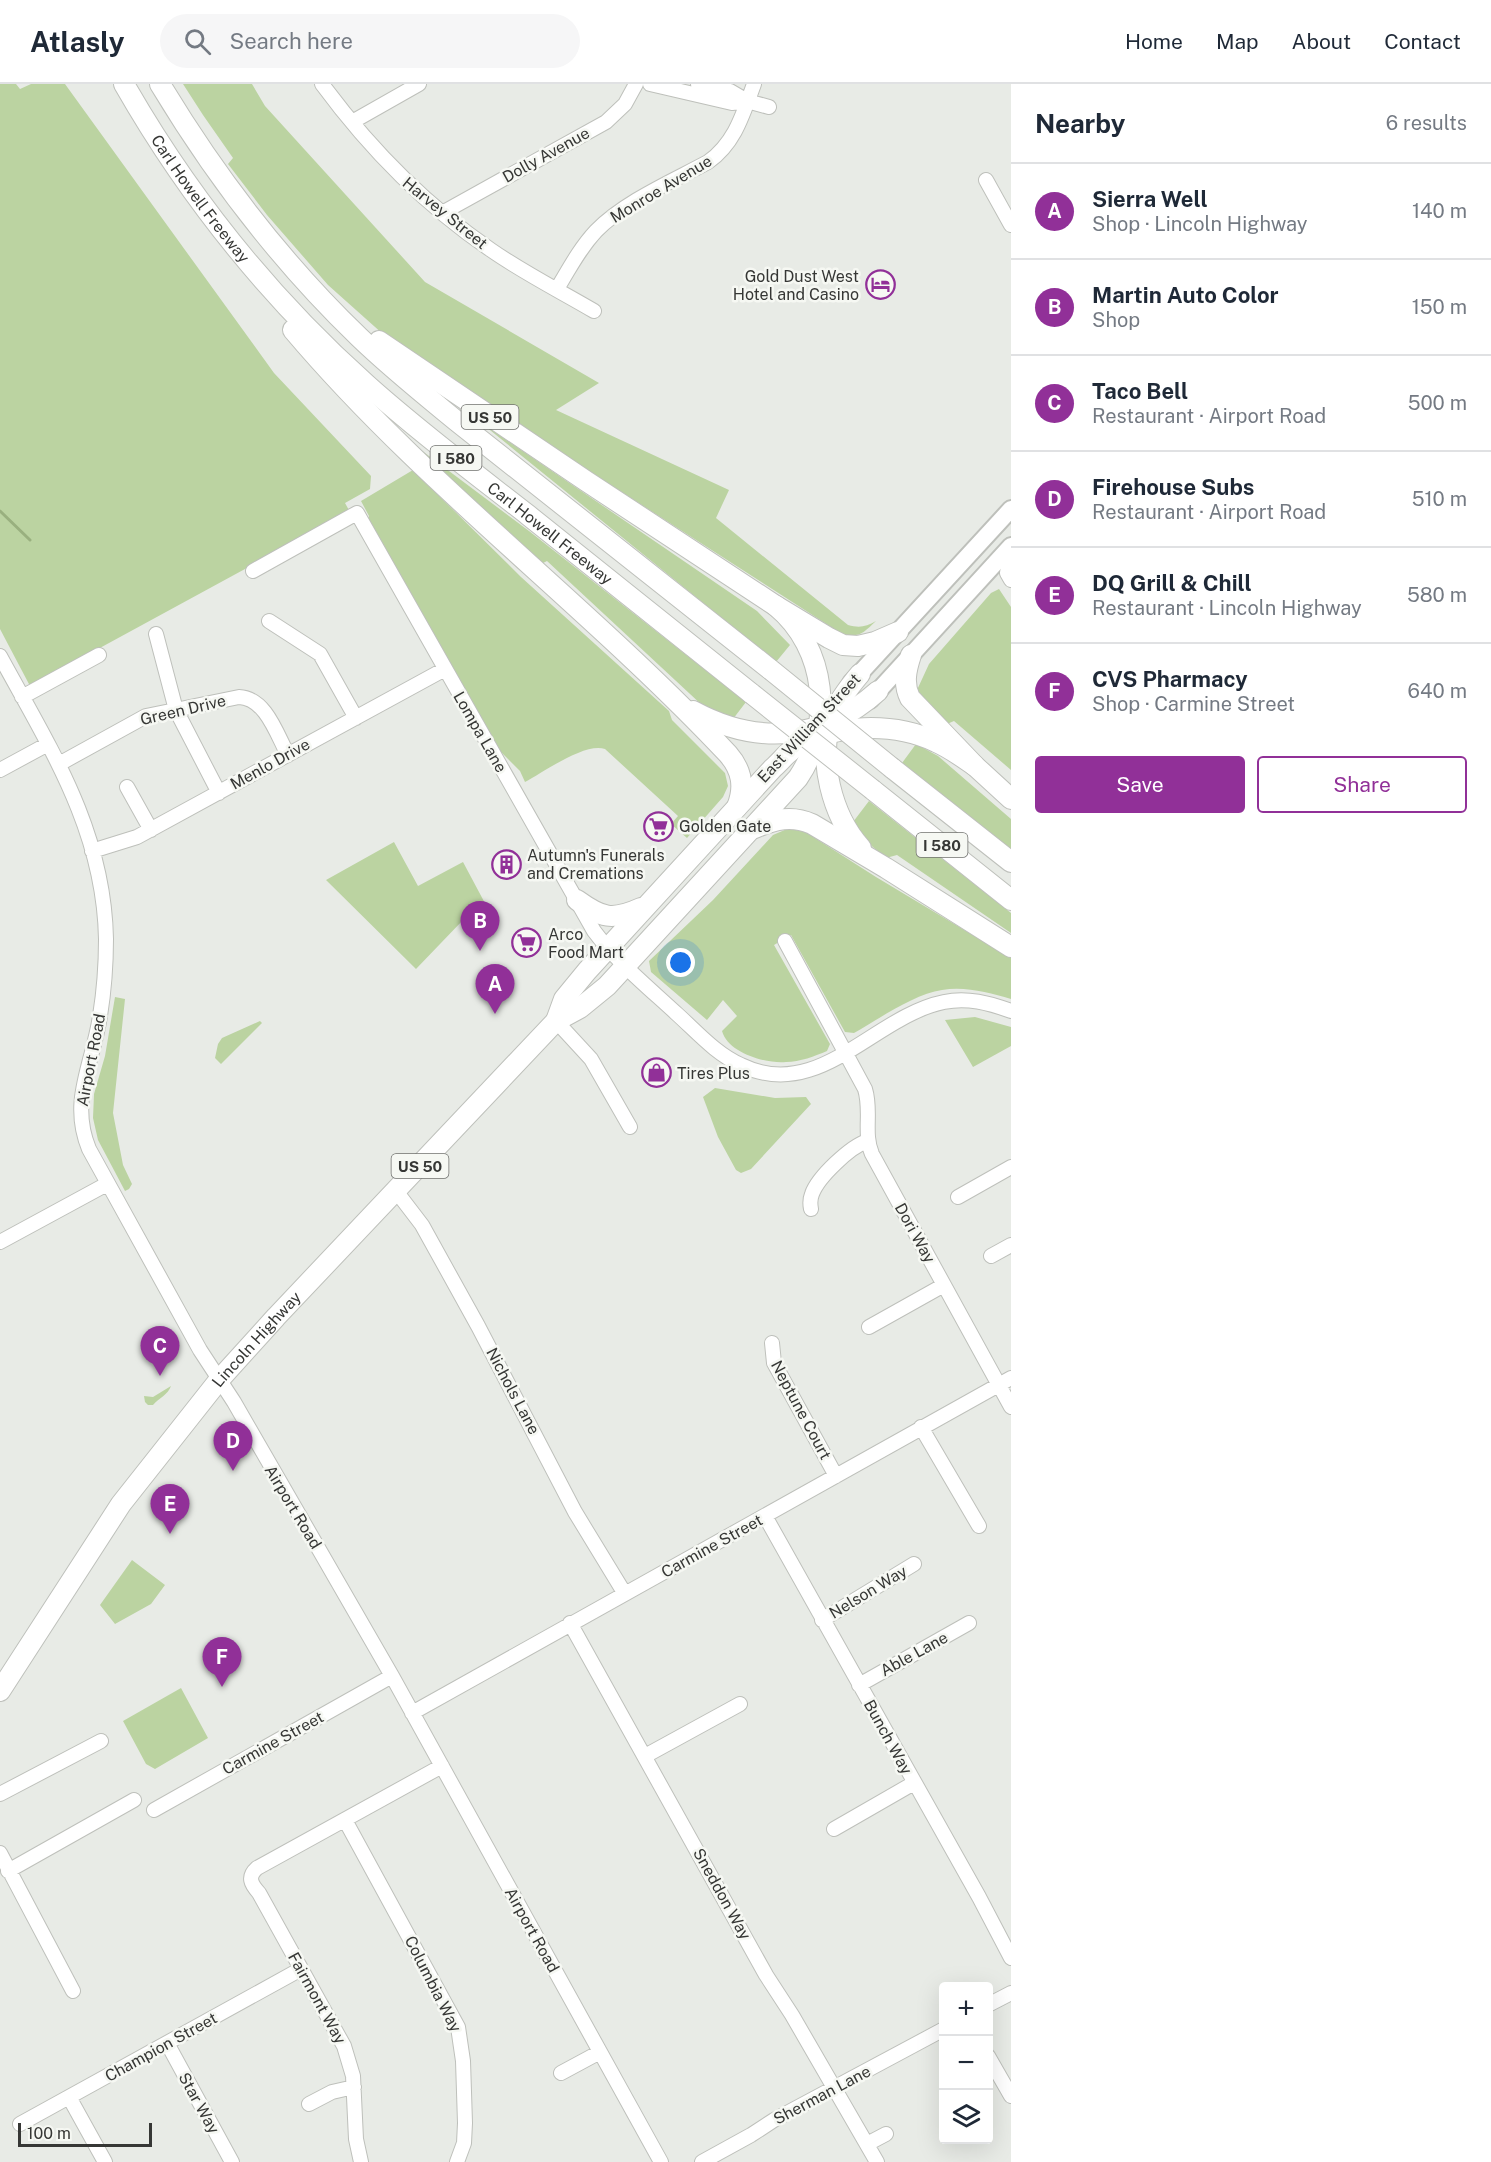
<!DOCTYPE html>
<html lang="en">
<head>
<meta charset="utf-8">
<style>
  body { margin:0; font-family:"Public Sans",sans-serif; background:#f6f6f7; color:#1f2937 }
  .controls { position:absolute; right:18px; bottom:18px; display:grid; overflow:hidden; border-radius:6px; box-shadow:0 6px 24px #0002 }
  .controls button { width:54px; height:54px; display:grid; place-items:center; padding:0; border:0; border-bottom:2px solid #e0e1e3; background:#fff; color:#1f2937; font:30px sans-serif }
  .scale { position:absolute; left:18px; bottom:15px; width:134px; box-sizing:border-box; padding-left:6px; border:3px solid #363735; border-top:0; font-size:16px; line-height:21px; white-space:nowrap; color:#363735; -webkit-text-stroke:4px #f6f8f3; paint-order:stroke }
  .you { position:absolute; left:681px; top:879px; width:21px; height:21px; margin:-15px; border:4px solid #fff; border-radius:50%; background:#1a73e8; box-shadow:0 0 0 9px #1a73e833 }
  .badge { display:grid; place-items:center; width:39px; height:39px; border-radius:50%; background:#913098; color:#fff; font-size:20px; font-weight:700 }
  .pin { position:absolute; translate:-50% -50px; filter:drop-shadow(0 2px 3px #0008) }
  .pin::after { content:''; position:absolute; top:32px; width:21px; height:18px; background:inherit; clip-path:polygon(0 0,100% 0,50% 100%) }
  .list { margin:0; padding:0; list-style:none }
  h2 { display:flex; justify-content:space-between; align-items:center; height:78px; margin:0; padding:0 24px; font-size:26px }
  h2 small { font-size:20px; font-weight:400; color:#747a83 }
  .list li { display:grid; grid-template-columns:39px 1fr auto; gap:18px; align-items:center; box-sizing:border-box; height:96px; padding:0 24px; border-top:2px solid #e0e1e3 }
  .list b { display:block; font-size:22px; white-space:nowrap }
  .list p { margin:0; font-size:20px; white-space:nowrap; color:#747a83 }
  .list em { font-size:20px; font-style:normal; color:#747a83 }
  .actions { display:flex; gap:12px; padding:18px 24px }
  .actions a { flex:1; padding:14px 0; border:2px solid #913098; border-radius:6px; text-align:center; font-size:21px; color:#913098 }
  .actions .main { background:#913098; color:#fff }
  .icon { flex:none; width:33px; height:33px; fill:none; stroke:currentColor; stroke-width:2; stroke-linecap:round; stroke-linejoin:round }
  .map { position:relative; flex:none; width:1011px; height:2078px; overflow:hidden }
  header { display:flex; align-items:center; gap:36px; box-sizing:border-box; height:84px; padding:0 30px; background:#fff; border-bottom:2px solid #e0e1e3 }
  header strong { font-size:28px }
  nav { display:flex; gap:33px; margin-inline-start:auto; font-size:21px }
  .search { width:420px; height:54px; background:#f6f6f7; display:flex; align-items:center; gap:15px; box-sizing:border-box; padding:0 21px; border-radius:33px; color:#747a83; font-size:22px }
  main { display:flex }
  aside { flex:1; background:#fff }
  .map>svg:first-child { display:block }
  .green { fill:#bbd3a1 }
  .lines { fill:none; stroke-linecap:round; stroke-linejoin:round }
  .stream { stroke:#99b07f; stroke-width:3 }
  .minor-casing { stroke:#bec0bb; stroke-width:16 }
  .major-casing { stroke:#bec0bb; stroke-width:20 }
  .highway-casing { stroke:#bec0bb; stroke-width:22 }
  .minor { stroke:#fff; stroke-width:14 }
  .major { stroke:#fff; stroke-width:16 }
  .highway { stroke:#fff; stroke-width:20 }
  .highway-bridge-casing { stroke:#bec0bb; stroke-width:22; stroke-linecap:butt }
  .highway-bridge { stroke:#fff; stroke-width:20 }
  .labels { text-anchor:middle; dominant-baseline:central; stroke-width:5; stroke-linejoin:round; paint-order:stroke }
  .shield { fill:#f6f8f3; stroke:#70716e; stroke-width:1.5 }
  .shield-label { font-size:15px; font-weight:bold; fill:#363735 }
  .street-label { font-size:16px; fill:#363735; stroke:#f6f8f3 }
  .poi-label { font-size:16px; fill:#363735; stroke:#f6f8f3; text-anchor:start }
</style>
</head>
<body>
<header>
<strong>Atlasly</strong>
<div class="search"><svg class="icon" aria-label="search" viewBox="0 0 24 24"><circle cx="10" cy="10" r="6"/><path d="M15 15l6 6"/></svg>Search here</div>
<nav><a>Home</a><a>Map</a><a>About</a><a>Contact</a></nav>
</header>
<main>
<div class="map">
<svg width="1011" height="2078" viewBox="0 0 1011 2078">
  <rect width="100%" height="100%" fill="#e8ebe6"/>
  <!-- green -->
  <path class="green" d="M0,0h16l4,5 11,-5h34l209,289 97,103 -1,13 -25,14 5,9 -320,174 -30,-57z
    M183,0h69l13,22 160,176 174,101 -43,27 173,80 -13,28 132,107c11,3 18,2 28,-4 -13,12 -16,17 -34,13l-385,-248 -73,-51 -56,-50 -61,-70 -39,-51 5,-6 -30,-43z
    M480,338l277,189 33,34 -14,17z
    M421,366l108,81 217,171 -13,17 -29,-12 -157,-146 -6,3 -100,-89z
    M413,386l108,107 148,134 3,9 53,53 3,13 -5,11 -36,41 -16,-14 7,-8 -73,-67c-20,-7 -61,23 -80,33l-5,-11 -30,-30 -123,-219 2,-6 -8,-15z
    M999,505l12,18v163l-57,-49 -7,3 -30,-34 12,-26 62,-71z
    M916,660l22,12 73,63v30l-109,-86z
    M869,717l142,112v20l-114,-78 -11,3 -19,-16 -14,-20z
    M787,745l17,2 72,46 135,81v41c-22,-6 -45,-13 -69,-9 -28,4 -63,29 -88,43l-9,-1 -54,-97 -17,10 56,99 -3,7c-12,5 -27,11 -41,11 -20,2 -58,-9 -64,-31l15,-15 -14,-16 -16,20 -56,-48 -2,-11 64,-61 60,-65z
    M394,758l24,44 45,-24 24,45 -23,12 -48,50 -90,-89z
    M115,913l10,2 -12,114 10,52 9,19 -3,5 -4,2 -27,-51 -5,-22 1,-24 11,-38z
    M975,933l36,10v19l-38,21 -28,-47z
    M260,937l2,2 -41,41 -6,-6 3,-14 4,-6z
    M715,1004l60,10 31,-1 5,7 -60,65 -10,4 -5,-3 -18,-33 -15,-40z
    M171,1302c-3,9 -12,12 -18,19h-5l-3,-3 -1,-6 9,1z
    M132,1476l33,25 -14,19 -36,20 -15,-19z
    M181,1604l27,50 -53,31 -9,-5 -23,-43z"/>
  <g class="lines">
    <!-- stream -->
    <path class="stream" d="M0,427l30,29"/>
    <defs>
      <path id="minor" d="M322,0c48,65 103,121 169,166 33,23 69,41 103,61
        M650,0l82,19 15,-2 22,6
        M698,0l32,7 17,10
        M352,38l67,-38
        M986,96l25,45
        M442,129l164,-91 19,-18 11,-20
        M557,205c12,-20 23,-41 39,-58 28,-29 77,-50 112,-69 27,-19 35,-48 46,-78
        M1011,466l-4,23 4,7
        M253,487l104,-58 237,418c23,31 55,57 83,83 20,18 39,40 64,51 78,38 133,-49 203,-63 23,-5 45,1 67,9
        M269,537l51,33 36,64
        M156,550l20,76 43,83
        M0,572c50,92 104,174 106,283 0,25 -2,52 -6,77 -7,48 -31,85 -11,133l111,201 34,52 158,274 269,486
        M22,613l77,-42
        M59,680l87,-48 93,-19c27,1 38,38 49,58
        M0,686l48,-26
        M127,703l24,43
        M92,767l45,-14 308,-168
        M785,857l80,148c7,22 -2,44 7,65l139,253
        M556,937l35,38 39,68
        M396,1107l26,34 56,101 97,186 50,82
        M958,1113l53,-30
        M811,1125c-1,-5 -1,-10 1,-15 6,-17 38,-47 55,-53
        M0,1158l107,-58
        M991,1172l20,-11
        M869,1243l75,-42
        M772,1259l2,20 62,113
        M921,1343l58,99
        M765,1432l214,381 32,61
        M822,1536l92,-56
        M570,1539l196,352 26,40 85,147
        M859,1601l110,-62
        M412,1629l599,-335
        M645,1672l95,-52
        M0,1710l101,-53
        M154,1726l238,-134
        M345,1736l113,207 5,34 2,62 -1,20 -7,19
        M834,1745l80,-46
        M0,1769l73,138
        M8,1787l126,-71
        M988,1921l23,-12
        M167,1959l65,119
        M988,1972l23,40
        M561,1989l39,-21
        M69,2013l36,65
        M309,2020l23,-12 22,-5
        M20,2040l281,-155
        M867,2060l19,-10
        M361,2078l-5,-23 -3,-63 -9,-30 -85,-153c-8,-9 -12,-16 -2,-25l185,-102
        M702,2078l49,-27 23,-15 170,-91"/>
      <path id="major" d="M851,599l160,-174
        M870,616l141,-154"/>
      <g id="highway">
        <path id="s1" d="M124,0c64,112 146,214 242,300 51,46 107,88 162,131 75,60 149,119 224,179"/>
        <path d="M160,0c56,93 121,178 199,253 32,31 66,58 100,86l312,247"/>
        <path d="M293,246c131,155 296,276 435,424 14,16 17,33 9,53"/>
        <path d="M379,257l207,140 190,125 53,32 14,7 15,1 17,-4 23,-10"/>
        <path d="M911,571c-5,15 -8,29 -1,43l65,68 36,33"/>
        <path d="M860,590c-11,13 -22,27 -28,43 -15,41 0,99 29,131"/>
        <path d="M693,627c65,35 129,30 185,-20"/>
        <path d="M892,684l119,94"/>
        <path d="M873,706l138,110"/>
        <path d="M755,744c20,-9 37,-13 57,-4l74,44 125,79"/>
        <path d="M577,816c25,18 35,21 64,8"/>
        <path d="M556,937l8,-22 23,-28 186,-203c7,-6 13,-14 20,-19 40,-26 101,-27 143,-7 14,6 26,15 39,24"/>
        <path id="s2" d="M0,1607l121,-187 98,-124 57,-63 280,-296 24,-13 27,-22 191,-208c36,-53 29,-130 -22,-172"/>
      </g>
    </defs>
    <!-- minor casing -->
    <use href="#minor" class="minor-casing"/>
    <!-- major casing -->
    <use href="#major" class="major-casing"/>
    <!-- highway casing -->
    <use href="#highway" class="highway-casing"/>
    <!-- minor -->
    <use href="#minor" class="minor"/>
    <!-- major -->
    <use href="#major" class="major"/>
    <!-- highway -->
    <use href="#highway" class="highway"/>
    <defs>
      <path id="highway-bridge" d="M771,586l121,98
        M752,610l121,96"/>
    </defs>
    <!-- highway-bridge casing -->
    <use href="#highway-bridge" class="highway-bridge-casing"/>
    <!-- highway-bridge -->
    <use href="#highway-bridge" class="highway-bridge"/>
  </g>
  <!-- icons -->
  <defs>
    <symbol id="hotel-ring" viewBox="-11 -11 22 22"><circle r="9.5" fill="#f6f8f3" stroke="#913098" stroke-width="1.5"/><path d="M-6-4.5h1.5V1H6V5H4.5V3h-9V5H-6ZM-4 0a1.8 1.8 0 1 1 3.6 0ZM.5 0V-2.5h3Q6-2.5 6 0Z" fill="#913098"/></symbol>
    <symbol id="supermarket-ring" viewBox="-11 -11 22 22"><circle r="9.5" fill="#f6f8f3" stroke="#913098" stroke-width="1.5"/><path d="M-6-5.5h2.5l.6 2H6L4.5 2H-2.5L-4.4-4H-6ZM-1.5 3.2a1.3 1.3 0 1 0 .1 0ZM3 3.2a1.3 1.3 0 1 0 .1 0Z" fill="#913098"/></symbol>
    <symbol id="building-ring" viewBox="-11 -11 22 22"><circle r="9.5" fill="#f6f8f3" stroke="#913098" stroke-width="1.5"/><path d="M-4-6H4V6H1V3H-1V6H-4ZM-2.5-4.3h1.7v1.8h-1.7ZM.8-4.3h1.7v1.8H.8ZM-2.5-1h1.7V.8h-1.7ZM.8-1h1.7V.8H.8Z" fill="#913098"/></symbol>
    <symbol id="shop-ring" viewBox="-11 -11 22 22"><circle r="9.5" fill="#f6f8f3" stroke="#913098" stroke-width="1.5"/><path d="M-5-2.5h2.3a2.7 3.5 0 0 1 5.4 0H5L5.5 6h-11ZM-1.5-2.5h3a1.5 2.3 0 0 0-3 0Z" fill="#913098"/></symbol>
  </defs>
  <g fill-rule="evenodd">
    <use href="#hotel-ring" x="864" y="184" width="33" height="33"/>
    <use href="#supermarket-ring" x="642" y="726" width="33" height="33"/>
    <use href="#building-ring" x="490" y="764" width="33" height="33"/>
    <use href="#supermarket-ring" x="510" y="842" width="33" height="33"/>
    <use href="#shop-ring" x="640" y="972" width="33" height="33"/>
  </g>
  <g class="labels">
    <!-- shield labels -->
    <g class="shield">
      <rect x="461.5" y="321" width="57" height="24" rx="4.5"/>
      <rect x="430.5" y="362" width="51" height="24" rx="4.5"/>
      <rect x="916.5" y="749" width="51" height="24" rx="4.5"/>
      <rect x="391.5" y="1070" width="57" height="24" rx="4.5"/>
    </g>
    <g class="shield-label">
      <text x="490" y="333">US 50</text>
      <text x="456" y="374">I 580</text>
      <text x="942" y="761">I 580</text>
      <text x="420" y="1082">US 50</text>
    </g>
    <!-- street labels -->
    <g class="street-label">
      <text transform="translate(546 71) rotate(-29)">Dolly Avenue</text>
      <text transform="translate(661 105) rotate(-31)">Monroe Avenue</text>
      <text stroke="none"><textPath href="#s1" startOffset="138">Carl Howell Freeway</textPath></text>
      <text transform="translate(445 129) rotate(39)">Harvey Street</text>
      <text stroke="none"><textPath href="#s1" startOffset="624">Carl Howell Freeway</textPath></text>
      <text transform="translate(183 626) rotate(-13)">Green Drive</text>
      <text transform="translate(809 644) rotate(-47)">East William Street</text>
      <text transform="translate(480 648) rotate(60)">Lompa Lane</text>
      <text transform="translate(270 680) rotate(-29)">Menlo Drive</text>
      <text transform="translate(91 976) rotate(-79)">Airport Road</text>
      <text transform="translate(915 1149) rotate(61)">Dori Way</text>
      <text stroke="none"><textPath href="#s2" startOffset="436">Lincoln Highway</textPath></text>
      <text transform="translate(513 1307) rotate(62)">Nichols Lane</text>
      <text transform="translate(801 1326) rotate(62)">Neptune Court</text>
      <text transform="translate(293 1423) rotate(59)">Airport Road</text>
      <text transform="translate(712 1462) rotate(-29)">Carmine Street</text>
      <text transform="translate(868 1508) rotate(-31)">Nelson Way</text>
      <text transform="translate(914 1570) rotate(-29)">Able Lane</text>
      <text transform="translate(888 1653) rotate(61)">Bunch Way</text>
      <text transform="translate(273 1659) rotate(-29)">Carmine Street</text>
      <text transform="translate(722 1810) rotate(61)">Sneddon Way</text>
      <text transform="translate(532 1846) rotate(61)">Airport Road</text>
      <text transform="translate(433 1900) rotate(63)">Columbia Way</text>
      <text transform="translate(317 1914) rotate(61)">Fairmont Way</text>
      <text transform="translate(161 1963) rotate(-29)">Champion Street</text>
      <text transform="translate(822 2011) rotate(-28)">Sherman Lane</text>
      <text transform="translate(199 2019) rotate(61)">Star Way</text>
    </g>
    <!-- poi labels -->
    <g class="poi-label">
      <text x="859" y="192" text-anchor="end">Gold Dust West<tspan x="859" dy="18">Hotel and Casino</tspan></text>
      <text x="679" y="742">Golden Gate</text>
      <text x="527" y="771">Autumn's Funerals<tspan x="527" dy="18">and Cremations</tspan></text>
      <text x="548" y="850">Arco<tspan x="548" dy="18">Food Mart</tspan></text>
      <text x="677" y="989">Tires Plus</text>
    </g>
  </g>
</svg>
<div class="controls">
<button>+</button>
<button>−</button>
<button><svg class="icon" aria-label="layers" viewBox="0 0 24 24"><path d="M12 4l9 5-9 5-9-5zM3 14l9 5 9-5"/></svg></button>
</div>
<div class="scale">100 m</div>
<div class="you"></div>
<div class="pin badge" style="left:495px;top:930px">A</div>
<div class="pin badge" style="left:480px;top:867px">B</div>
<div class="pin badge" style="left:160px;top:1292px">C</div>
<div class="pin badge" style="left:233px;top:1387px">D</div>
<div class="pin badge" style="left:170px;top:1450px">E</div>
<div class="pin badge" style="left:222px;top:1603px">F</div>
</div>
<aside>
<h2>Nearby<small>6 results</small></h2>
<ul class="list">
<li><span class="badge">A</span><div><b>Sierra Well</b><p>Shop · Lincoln Highway</p></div><em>140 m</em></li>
<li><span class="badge">B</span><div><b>Martin Auto Color</b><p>Shop</p></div><em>150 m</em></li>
<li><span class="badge">C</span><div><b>Taco Bell</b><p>Restaurant · Airport Road</p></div><em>500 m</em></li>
<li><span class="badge">D</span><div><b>Firehouse Subs</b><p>Restaurant · Airport Road</p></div><em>510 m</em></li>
<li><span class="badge">E</span><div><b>DQ Grill &amp; Chill</b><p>Restaurant · Lincoln Highway</p></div><em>580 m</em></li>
<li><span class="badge">F</span><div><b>CVS Pharmacy</b><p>Shop · Carmine Street</p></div><em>640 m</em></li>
</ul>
<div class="actions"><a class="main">Save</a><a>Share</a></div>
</aside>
</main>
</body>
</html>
